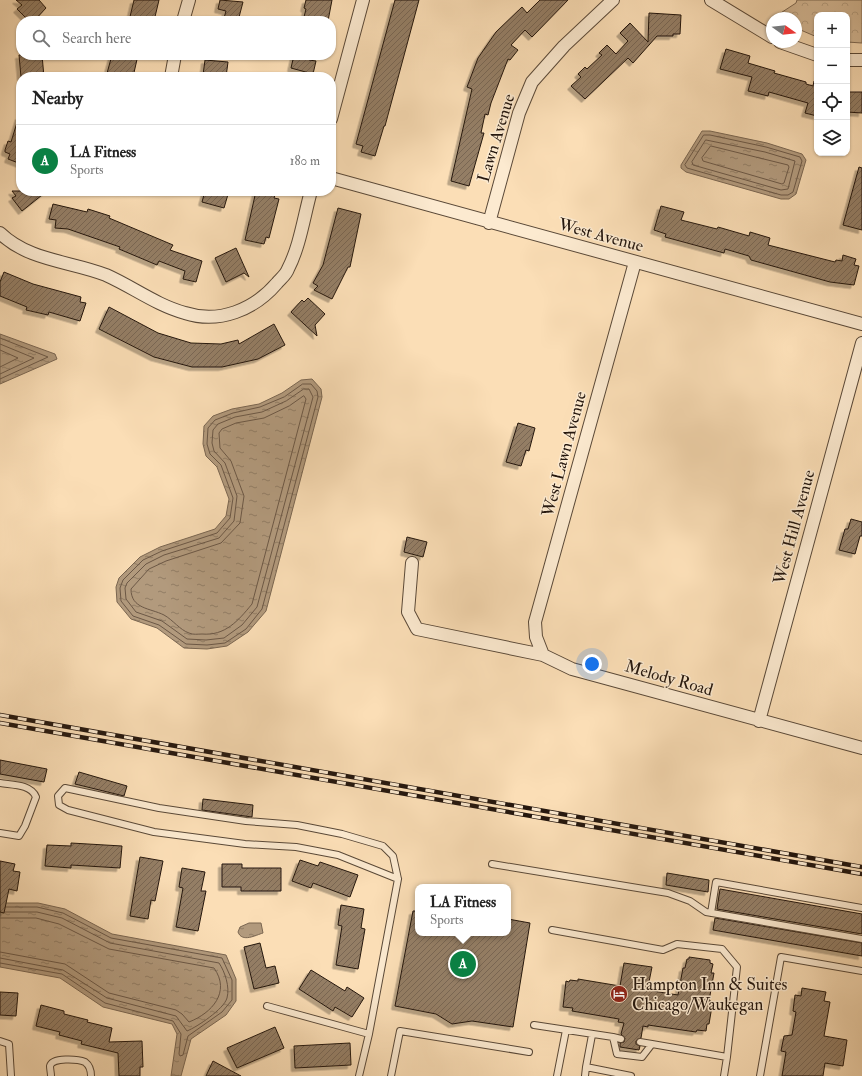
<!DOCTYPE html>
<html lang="en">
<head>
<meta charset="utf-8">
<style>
  body { margin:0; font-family:"IM FELL Double Pica",serif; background:#f2f2f2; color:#222 }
  .controls { position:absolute; right:12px; top:12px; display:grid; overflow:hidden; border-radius:8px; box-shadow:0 1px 3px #0004 }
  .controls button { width:36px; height:36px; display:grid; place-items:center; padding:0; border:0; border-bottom:1px solid #e0e0e0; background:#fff; color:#222; font:20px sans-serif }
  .compass { position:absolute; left:766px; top:12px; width:36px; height:36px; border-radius:50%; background:#fff; box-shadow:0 1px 3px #0004; rotate:105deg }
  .you { position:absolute; left:592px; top:664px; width:14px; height:14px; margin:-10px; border:3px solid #fff; border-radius:50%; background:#1a73e8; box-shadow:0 0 0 6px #1a73e833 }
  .badge { display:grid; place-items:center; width:26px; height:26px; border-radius:50%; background:#0b8043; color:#fff; font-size:13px; font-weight:700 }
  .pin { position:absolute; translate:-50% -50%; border:2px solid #fff; box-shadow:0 1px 4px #0006 }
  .popup { position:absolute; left:415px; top:884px; width:96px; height:52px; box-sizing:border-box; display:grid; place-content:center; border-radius:8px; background:#fff; filter:drop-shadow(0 1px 3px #0005); font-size:13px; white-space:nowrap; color:#767676 }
  .popup b { font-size:15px; color:#222 }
  .popup::after { content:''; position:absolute; left:50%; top:100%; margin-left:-8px; border:8px solid transparent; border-top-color:#fff }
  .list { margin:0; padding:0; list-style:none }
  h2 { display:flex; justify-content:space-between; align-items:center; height:52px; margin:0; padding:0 16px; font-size:17px }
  h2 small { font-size:13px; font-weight:400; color:#767676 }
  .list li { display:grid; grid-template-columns:26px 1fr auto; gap:12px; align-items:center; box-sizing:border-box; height:72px; padding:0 16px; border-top:1px solid #e0e0e0 }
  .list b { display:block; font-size:15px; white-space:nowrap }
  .list p { margin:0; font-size:13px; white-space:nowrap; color:#767676 }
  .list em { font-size:13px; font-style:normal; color:#767676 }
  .icon { flex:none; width:22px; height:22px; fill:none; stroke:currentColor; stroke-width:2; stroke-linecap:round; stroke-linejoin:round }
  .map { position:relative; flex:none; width:862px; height:1076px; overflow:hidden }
  .search { position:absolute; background:#fff; box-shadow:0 1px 3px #0004; left:16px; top:16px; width:320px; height:44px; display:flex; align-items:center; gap:10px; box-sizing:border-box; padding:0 14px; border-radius:16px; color:#767676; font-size:15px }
  .panel { position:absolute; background:#fff; box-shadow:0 1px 3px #0004; left:16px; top:72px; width:320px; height:124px; border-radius:16px }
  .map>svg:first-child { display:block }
  .park { fill:url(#park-crowns); stroke:#7e6a54 }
  .water { fill:url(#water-ripples); stroke:#7a6651 }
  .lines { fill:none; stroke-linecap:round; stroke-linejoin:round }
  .shore { stroke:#6c5846; stroke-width:1 }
  .building { fill:url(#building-hatch); stroke:#25170e; filter:url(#shadow) }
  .service-casing { stroke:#5a4938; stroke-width:8 }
  .minor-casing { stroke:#5a4938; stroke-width:14 }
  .service { stroke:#fcead0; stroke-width:6 }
  .minor { stroke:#fcead0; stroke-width:12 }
  .rail-casing { stroke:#25170e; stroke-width:4.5 }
  .rail { stroke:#fcead0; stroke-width:3; stroke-dasharray:9; stroke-linecap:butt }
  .labels { text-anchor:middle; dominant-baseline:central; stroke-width:3; stroke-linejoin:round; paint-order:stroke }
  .street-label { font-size:17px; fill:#25170e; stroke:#fcead0 }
  .poi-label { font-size:17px; fill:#25170e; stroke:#fcead0; text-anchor:start }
</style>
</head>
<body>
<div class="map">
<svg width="862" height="1076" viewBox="0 0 862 1076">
  <defs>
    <pattern id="park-crowns" width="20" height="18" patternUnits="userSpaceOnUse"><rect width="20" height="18" fill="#d7bc99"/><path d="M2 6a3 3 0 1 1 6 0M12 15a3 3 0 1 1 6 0" fill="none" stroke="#b8a183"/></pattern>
    <pattern id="water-ripples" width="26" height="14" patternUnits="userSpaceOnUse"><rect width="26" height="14" fill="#b29a7d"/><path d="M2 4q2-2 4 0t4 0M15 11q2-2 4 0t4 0" fill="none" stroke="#917d65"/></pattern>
    <pattern id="building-hatch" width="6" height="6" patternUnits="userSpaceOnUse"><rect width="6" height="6" fill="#947e65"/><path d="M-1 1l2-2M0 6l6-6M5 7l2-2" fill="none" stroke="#796652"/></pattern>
    <filter id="shadow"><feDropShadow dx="-3.5" dy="3.5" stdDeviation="0" flood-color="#0004"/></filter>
  </defs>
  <rect width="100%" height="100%" fill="#fbdeb6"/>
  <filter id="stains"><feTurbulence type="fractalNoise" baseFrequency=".005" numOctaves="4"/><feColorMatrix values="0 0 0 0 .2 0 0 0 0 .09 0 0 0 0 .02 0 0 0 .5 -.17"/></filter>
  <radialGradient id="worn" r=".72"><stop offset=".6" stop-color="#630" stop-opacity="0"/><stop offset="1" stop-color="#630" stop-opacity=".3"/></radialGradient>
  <!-- park -->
  <path class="park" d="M797,0h65v43l-15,-1v-27h-30v22l-21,-9v-10h-23l23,-15z"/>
  <!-- water -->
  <path class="water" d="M702,131h8l57,12 35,11 4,6 -10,34 -7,5h-8l-95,-27 -5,-4v-3z
    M0,334l55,20 2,5 -57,25z
    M301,380l11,-1 9,10 1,8 -56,214 -18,21 -21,14 -20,3 -23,-1 -27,-20 -26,-9 -14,-17 -1,-15 3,-9 21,-21 20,-10 55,-18 11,-13 3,-17 -12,-32 -11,-11 -3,-12 1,-18 9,-10 19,-7 27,-5 23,-11z
    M0,903h38l27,6 47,25 114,21 10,24v22l-10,14 -35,24 -10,37h-10l6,-42 -5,-10 -69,-17 -43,-29 -60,-11z
    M249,923h12l2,10c-7,2 -21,10 -25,-1l2,-5z"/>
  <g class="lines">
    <!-- shore -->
    <path class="shore" d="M704,135h6l56,12 34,10 2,4 -9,31 -5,3h-7l-94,-27 -2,-3z
      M706,140l59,12 30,9 -7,28 -7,1 -88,-25 -1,-3z
      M711,146l77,19 1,2 -5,16 -2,1 -79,-23 -1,-3z
      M0,338l48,19 -48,22
      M0,344l34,14 -34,16
      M0,350l18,8 -18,9
      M303,384h8l6,7 1,6 -56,212 -16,20 -21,14 -18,2 -21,-1 -27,-19 -26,-9 -12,-15 -1,-13 3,-8 20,-20 19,-9 55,-18 13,-15 3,-20 -12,-33 -11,-11 -3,-10 1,-16 7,-8 18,-7 27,-6 24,-10z
      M304,389h5l4,8 -56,210 -15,18 -18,13 -18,2 -19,-1 -25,-18 -26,-9 -10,-13 -1,-11 2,-5 19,-19 18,-9 55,-17 15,-17 3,-25 -12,-33 -11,-12 -2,-8 1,-13 5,-6 17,-7 27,-5 24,-11z
      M304,396l2,3 -54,205c-14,17 -27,32 -50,30 -4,0 -9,1 -13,-1 -9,-3 -16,-13 -25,-18 -14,-7 -33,-6 -33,-26l18,-20 17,-8 55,-18 19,-20 4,-27 -13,-35 -11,-13 -1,-15 3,-4 14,-6 28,-5 25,-12z
      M0,918h36l23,6 50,25 105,19c17,24 -2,45 -25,54l-7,-8 -6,-4 -67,-17 -44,-29 -65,-12
      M0,958l63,12 44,28 69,18 11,15c10,-4 37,-22 40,-33 3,-11 -2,-26 -8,-35l-109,-20 -48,-25 -25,-6h-32
      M0,963l62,11 43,29 68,18 8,13 -2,20 1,2 3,-1 5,-19 34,-24 10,-12v-20l-10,-22 -111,-20 -48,-25 -26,-6h-31"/>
  </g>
  <!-- building -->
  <path class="building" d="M16,0h23l7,8 -12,13h-5l-12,-12 5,-4z
    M134,0h25l-5,21h-25z
    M220,0l23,2 -5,19 -14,-3 2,-7 -8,-2z
    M306,0h26l-4,21h-25l3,-12 -2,-1z
    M395,0h24l-34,126h-1l-9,30 -14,-4 2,-6 -7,-2z
    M540,0h28l-36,37 -7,-7 -14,15 7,5 -8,10 -2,-1 -17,44 -3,12 -3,-1 -4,19h3l-15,53 -18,-5 21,-92 -5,-2 11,-29 18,-26 26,-25 5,6z
    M649,13l32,2 -1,19h-7v2h-16l-24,27 -5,-5 -43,41 -14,-13 10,-9 -3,-3 7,-7 2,2 15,-14 -3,-2 8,-8 9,9 12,-13 -8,-8 10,-10 18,19z
    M726,49l24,7 -2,7 27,8 -1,2 32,9v2l7,2 1,-5 3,1v34l-12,-3 3,-10 -39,-11 -1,4 -20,-5 4,-14 -32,-8z
    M19,55h23l2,22h-23z
    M112,55h26l-5,22h-27z
    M294,55h16l-1,5 7,1 -3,13 -22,-6z
    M205,60l23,2 -2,15 -23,-2z
    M847,92h15v21l-15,-1z
    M19,116l2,1v47l-13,-5 2,-5 -5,-2v-2l3,-9 3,1z
    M859,167l3,1v62l-19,-5z
    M12,191h35l-25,20 -10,-13 4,-2z
    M205,191h24l-5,17 -22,-6z
    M256,191l20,1 -2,6 5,1 -10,39 -3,-1 -2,7 -19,-4z
    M53,204l34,8 1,-3 22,7 -1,2 64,27 -3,5 32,11 -6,21 -13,-3 2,-8 -26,-10 -2,4 -38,-16 1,-2 -52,-18 -13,-1 1,-8 -7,-1z
    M661,206l23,6 -3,8 36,9 1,-2 31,9 1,-4 20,6 -2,7 67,17 1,-2 6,1 1,-6 13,4 -2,6 5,1 -5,19 -24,-3 -79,-22 -2,-4 -24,-7 -1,4 -59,-16 1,-3 -12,-4z
    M338,208l23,6 -11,53h-2l-16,32 -18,-9 4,-4 -5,-3 10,-18z
    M236,248l13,29 -5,-4 -18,9 -11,-24z
    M4,272l29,12 48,13 -1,5 6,1 -6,18 -31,-9 -1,3 -22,-5 1,-3 -27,-11v-14z
    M308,298l17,16 -10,11 2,11 -26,-24 11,-12 2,2z
    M109,307l49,26 33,10 30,1 17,-4 1,4 35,-20 11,21 -27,14 -36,8h-30l-38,-10 -55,-28z
    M518,423l17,5 -6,23 -3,-1 -5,16 -15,-4z
    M851,519l11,3v14h-2l-5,18 -16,-4 6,-21h3z
    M407,537l20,5 -4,15 -19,-5z
    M0,760l47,9 -3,13 -44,-8z
    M79,772l48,14 -3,10 -49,-12z
    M203,799l50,6 -1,12 -50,-7z
    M71,843l51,3 -2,22 -49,-3v3l-26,-2 2,-21 24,1z
    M140,857l23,4 -8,40 -4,-1 -3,19 -18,-3z
    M300,860l18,6 2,-4 38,13 -8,22 -37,-14 -2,5 -19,-7z
    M0,861l15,3 -2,7 7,1 -3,19 -8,-2 -5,24 -4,-1z
    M222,864h20v4h39v23h-40v-4h-19z
    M182,868l23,4 -4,19h5l-8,40 -22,-4 7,-39 -4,-1z
    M667,873l42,7 -1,12 -42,-7z
    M720,889l142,25v20l-145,-25z
    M341,905l23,4 -3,19 4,1 -7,40 -22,-4 6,-39 -4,-1z
    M413,911h5v22h90v-14l22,4 -17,104 -41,-6 -20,3 -16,-10 -41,-8z
    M715,918l147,25v13l-149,-26z
    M260,943l6,25 9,-2 4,17 -25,6 -10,-42z
    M689,957l21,3v3l3,1 -2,9h3l-5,28h2l-1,5h2l-3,18h-2l-1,7 -9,-1 -1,2 -48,-7v2l-5,-1 -2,12 -5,3v3l4,2 -1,4 -19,-3v-4l4,-1 1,-4 -4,-4 3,-11 -6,-1 1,-3 -47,-8 1,-3 -10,-1 3,-26 3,1 1,-2 8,1v-2l42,7 4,-23 28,4 -4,20 6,1 -1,3 25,4 5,-27h2l2,-9h2z
    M311,970l34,21 2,-4 17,11 -12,19 -17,-10 -2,4 -34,-22z
    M802,988l24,4 -2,9 6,1 -6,34 23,4 -4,26 -18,-3 -2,13h-41l4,-24 -5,-1 3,-15 8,-1 4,-23 -3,-1 2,-16 6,1z
    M0,992l18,1 -2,23 -16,-1z
    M41,1005l23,6v3l24,6 -1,2 25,6 -3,14 33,-1 1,26h-3v9h-21l-1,-23 -37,-9 1,-3 -23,-6 1,-3 -24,-6z
    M275,1027l9,21 -47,20 -10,-20z
    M350,1043l1,22 -56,3 -1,-22z
    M213,1061l28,15h-35z"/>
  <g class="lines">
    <defs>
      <path id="service" d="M0,783c12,2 31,1 36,14l-11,29 -6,10 -19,-3
        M492,864l176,29 22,8 16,11 156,27
        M711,913l5,-31 146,26
        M552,930l111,20 14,-6 45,5 15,18 -10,90
        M267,1006l102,28
        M534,1025l79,12 4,17 25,3 10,-13 75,13 -3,19
        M613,1037l8,2
        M0,1041l9,3 2,32
        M640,1042l12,2
        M586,1067l6,-32
        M51,1076c0,-3 -1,-7 -1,-10 2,-9 28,-7 35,-4 4,3 6,9 6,14
        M359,1076l10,-42 29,-155 -5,-23 -10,-10 -41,-12 -45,-9 -51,-4 -87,-13 -94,-20 -7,8 1,9 9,5 86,22 91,12 51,3 42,8 60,24
        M391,1076l9,-45 129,21
        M557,1076l9,-46
        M585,1076l1,-9 45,9
        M760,1076l21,-119 81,14"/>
      <path id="minor" d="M711,0l61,37
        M183,21l6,-21
        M780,42l37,13
        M847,60h15
        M171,77l4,-22
        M331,119l32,-119
        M331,178l531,146
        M489,223l30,-110 13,-31 32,-36 49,-46
        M0,233c29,28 70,28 106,42 27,12 50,30 79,38 34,11 69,-3 92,-30 3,-4 9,-8 11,-14 12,-23 16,-53 23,-78
        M412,563l-4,49 9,17 126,26 29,14 290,79
        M543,655l-7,-18 -1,-15 100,-360
        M759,721l103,-378"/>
    </defs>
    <!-- service casing -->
    <use href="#service" class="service-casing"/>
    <!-- minor casing -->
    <use href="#minor" class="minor-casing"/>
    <!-- service -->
    <use href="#service" class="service"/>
    <!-- minor -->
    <use href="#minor" class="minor"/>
    <defs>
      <path id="rail" d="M0,715l862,152
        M0,723l862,151"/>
    </defs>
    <!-- rail casing -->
    <use href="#rail" class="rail-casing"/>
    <!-- rail -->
    <use href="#rail" class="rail"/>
  </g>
  <!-- icons -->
  <defs>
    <symbol id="hotel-disc" viewBox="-11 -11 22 22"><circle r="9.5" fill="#8f2418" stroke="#fcead0"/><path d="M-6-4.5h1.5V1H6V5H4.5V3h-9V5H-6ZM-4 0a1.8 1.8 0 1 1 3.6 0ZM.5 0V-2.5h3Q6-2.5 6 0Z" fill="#fff"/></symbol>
  </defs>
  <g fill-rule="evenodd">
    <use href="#hotel-disc" x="609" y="984" width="20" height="20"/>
  </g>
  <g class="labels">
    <!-- street labels -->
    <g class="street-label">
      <text transform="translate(496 138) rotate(-73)">Lawn Avenue</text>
      <text transform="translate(601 235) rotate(15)">West Avenue</text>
      <text transform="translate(564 454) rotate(-75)">West Lawn Avenue</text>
      <text transform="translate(794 527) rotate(-75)">West Hill Avenue</text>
      <text transform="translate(669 678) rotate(16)">Melody Road</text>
    </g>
    <!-- poi labels -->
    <g class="poi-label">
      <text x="632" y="984">Hampton Inn &amp; Suites<tspan x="632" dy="20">Chicago/Waukegan</tspan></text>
    </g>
  </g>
  <rect width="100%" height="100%" filter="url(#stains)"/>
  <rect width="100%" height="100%" fill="url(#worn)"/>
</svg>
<div class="controls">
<button>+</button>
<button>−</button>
<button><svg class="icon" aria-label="locate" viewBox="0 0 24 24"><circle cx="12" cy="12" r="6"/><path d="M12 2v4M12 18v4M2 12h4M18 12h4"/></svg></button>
<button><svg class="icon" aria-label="layers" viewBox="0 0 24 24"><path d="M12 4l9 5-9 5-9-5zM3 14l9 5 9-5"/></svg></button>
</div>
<svg class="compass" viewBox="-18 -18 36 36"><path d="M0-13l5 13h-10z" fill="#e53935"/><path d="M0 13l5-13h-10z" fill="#767676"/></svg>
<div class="you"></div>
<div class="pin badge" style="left:463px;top:964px">A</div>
<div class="popup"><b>LA Fitness</b>Sports</div>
<div class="search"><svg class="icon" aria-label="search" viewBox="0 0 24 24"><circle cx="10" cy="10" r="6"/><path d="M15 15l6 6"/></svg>Search here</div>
<section class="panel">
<h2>Nearby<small></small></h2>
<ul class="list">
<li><span class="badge">A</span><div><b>LA Fitness</b><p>Sports</p></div><em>180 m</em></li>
</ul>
</section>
</div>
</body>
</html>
